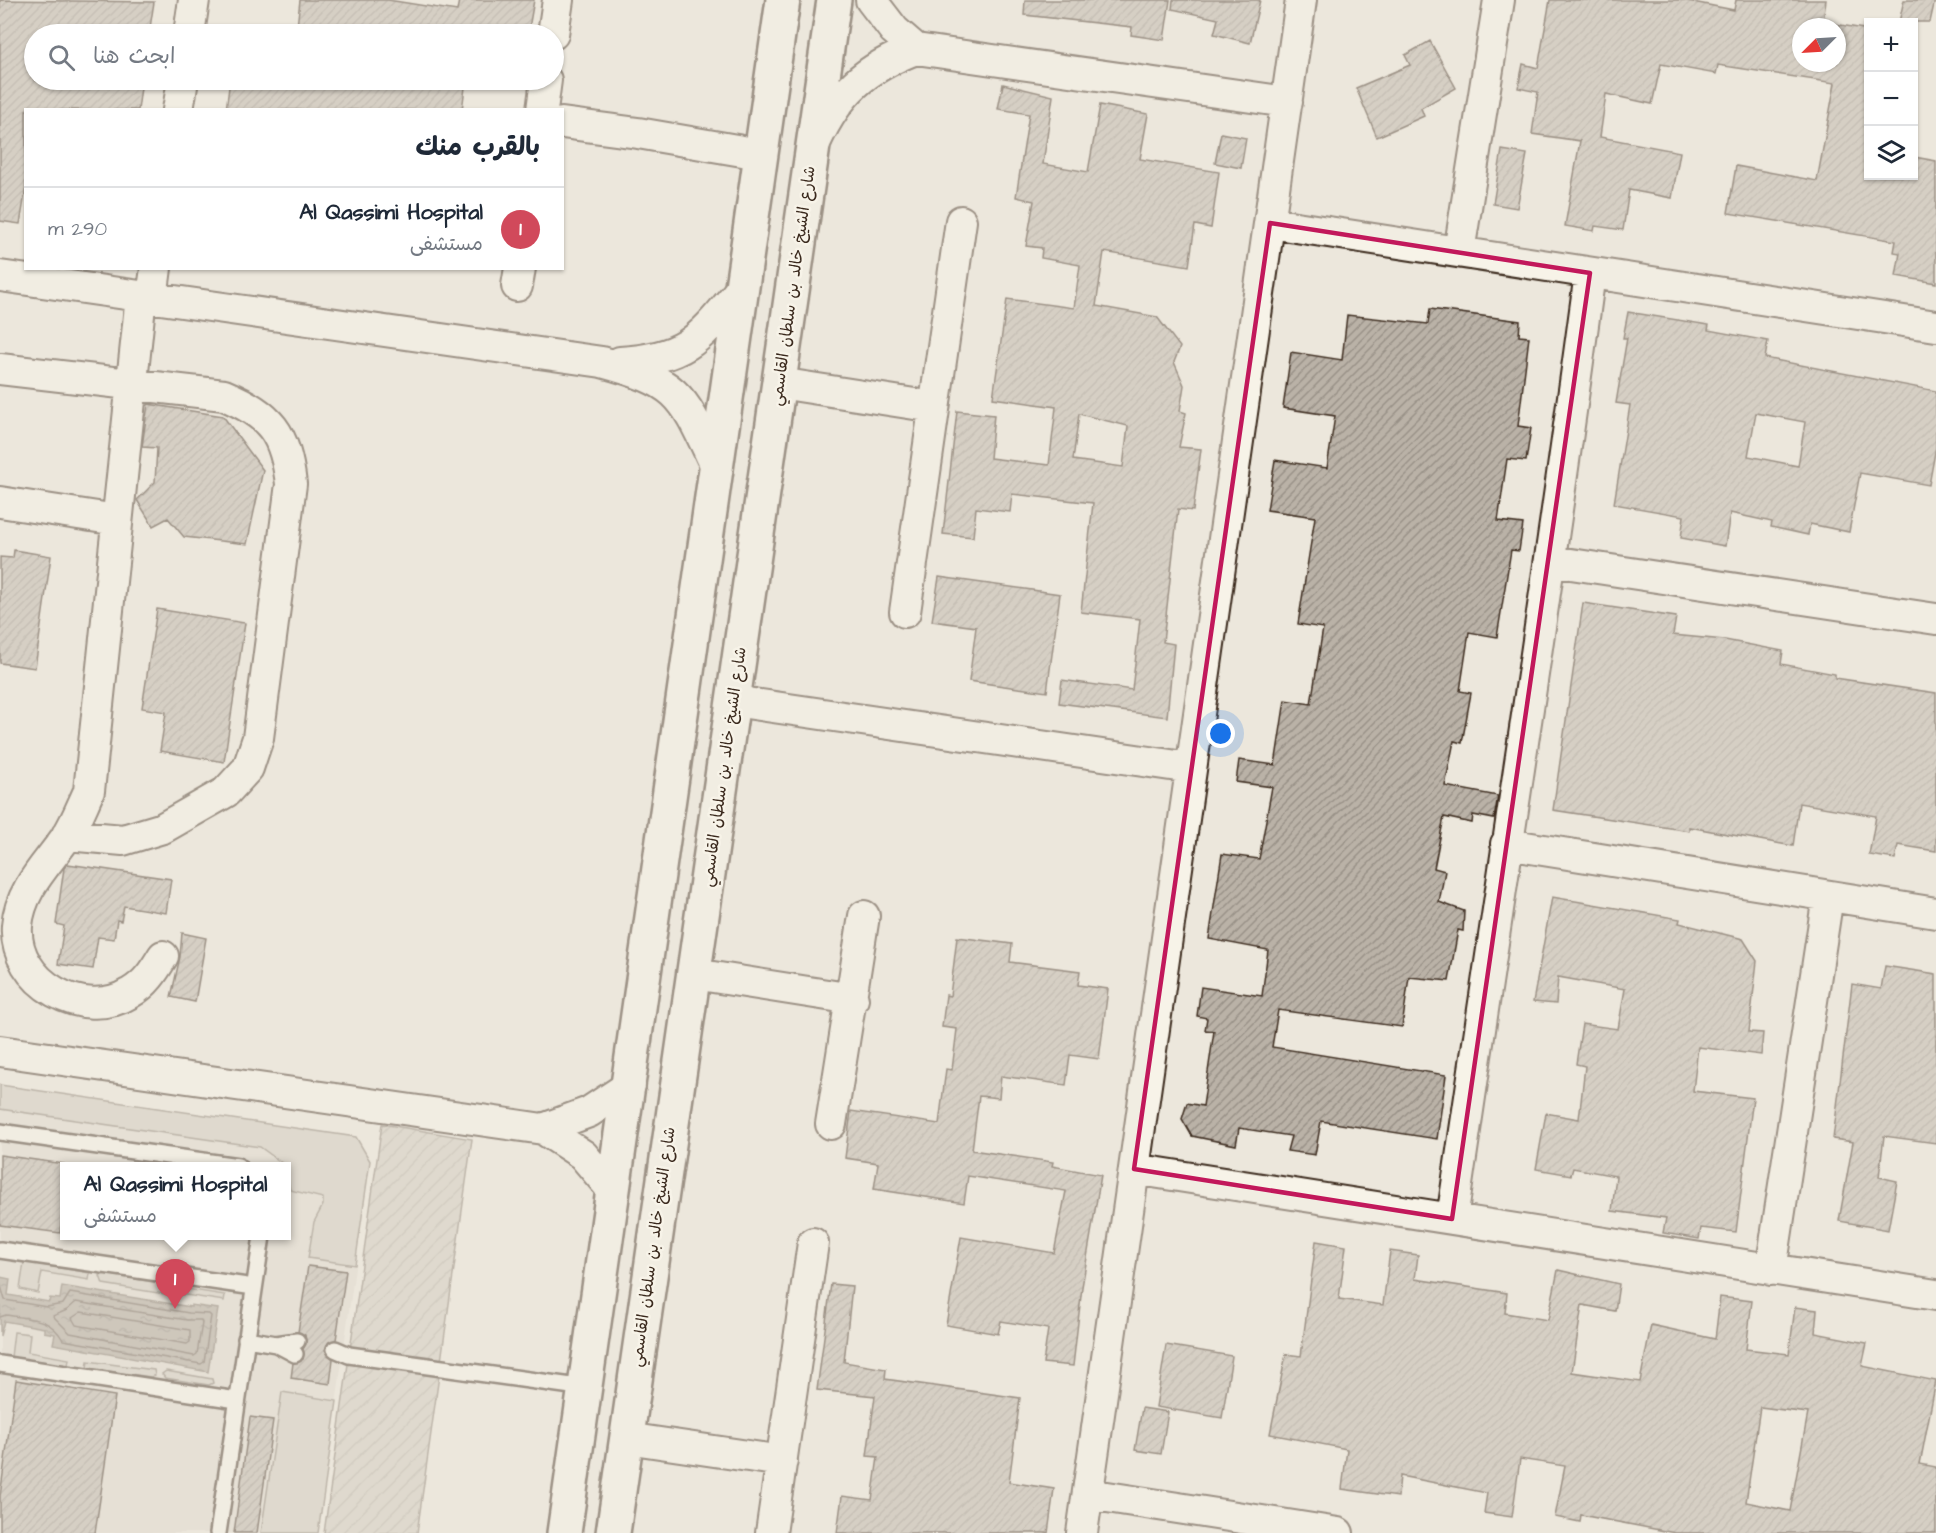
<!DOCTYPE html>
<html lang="ar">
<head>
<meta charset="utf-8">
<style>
  body { margin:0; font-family:"Architects Daughter","Playpen Sans Arabic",sans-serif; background:#f6f6f7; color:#1f2937; direction:rtl }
  .controls { position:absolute; right:18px; top:18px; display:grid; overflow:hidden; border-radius:0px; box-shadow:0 2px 4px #0004 }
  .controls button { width:54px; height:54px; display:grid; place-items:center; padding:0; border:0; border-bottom:2px solid #e0e1e3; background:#fff; color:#1f2937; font:30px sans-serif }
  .compass { position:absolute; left:1792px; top:18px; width:54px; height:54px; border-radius:50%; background:#fff; box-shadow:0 2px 4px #0004; rotate:246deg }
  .you { position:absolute; left:1221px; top:734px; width:21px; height:21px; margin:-15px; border:4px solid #fff; border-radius:50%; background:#1a73e8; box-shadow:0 0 0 9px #1a73e833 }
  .badge { display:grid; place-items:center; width:39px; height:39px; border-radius:50%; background:#d1495b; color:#fff; font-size:20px; font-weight:700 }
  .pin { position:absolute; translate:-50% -50px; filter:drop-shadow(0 2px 3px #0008) }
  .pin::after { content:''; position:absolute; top:32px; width:21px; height:18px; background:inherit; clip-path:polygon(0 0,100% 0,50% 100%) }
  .popup { position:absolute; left:60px; top:1162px; width:231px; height:78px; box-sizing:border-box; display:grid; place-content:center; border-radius:0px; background:#fff; filter:drop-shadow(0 2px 4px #0005); font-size:20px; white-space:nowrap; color:#747a83 }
  .popup b { font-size:22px; color:#1f2937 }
  .popup::after { content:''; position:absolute; left:50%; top:100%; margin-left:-12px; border:12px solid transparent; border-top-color:#fff }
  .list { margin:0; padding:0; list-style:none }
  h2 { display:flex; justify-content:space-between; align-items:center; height:78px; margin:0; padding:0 24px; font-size:26px }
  h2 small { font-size:20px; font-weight:400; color:#747a83 }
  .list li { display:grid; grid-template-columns:39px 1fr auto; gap:18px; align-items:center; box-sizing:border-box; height:84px; padding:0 24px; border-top:2px solid #e0e1e3 }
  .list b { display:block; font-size:22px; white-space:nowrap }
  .list p { margin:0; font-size:20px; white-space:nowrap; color:#747a83 }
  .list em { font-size:20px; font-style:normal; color:#747a83 }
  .icon { flex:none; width:33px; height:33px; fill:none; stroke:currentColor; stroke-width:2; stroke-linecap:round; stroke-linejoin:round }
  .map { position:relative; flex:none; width:1936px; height:1533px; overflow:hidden; direction:ltr }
  .search { position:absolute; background:#fff; box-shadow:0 2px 4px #0004; left:24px; top:24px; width:540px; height:66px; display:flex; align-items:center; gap:15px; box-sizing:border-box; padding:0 21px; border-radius:33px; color:#747a83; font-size:22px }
  .panel { position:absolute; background:#fff; box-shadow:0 2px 4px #0004; left:24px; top:108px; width:540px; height:162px; border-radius:0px; direction:rtl }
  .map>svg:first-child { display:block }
  .built { fill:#ddd7cc; fill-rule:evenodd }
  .grass { fill:#cec8bc; stroke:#84796d; stroke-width:1.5 }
  .garden { fill:url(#garden-furrows); stroke:#84796d; stroke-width:1.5 }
  .water { fill:url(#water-ripples); stroke:#7c7064; stroke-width:1.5 }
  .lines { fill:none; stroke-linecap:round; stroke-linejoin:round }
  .shore { stroke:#67594d; stroke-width:1.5 }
  .building { fill:url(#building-hatch); stroke:#3b2a1e; stroke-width:1.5; fill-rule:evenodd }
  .lane-casing { stroke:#3b2a1e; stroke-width:20 }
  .street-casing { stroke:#3b2a1e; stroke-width:34 }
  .secondary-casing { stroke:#3b2a1e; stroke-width:38 }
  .lane { stroke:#f7f3e8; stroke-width:15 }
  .street { stroke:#f7f3e8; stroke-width:30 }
  .secondary { stroke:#f7f3e8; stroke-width:33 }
  .marked { fill:none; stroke:#c2185b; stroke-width:4.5; stroke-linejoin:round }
  .labels { text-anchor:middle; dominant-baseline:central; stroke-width:5; stroke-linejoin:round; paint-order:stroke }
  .street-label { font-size:16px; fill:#3b2a1e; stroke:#f7f3e8 }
</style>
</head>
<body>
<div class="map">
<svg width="1936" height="1533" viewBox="0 0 1936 1533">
  <defs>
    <pattern id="garden-furrows" width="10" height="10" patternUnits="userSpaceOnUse" patternTransform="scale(1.5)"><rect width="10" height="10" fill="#cec8bc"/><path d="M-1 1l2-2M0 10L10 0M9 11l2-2" fill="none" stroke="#b2aca1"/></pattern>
    <pattern id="water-ripples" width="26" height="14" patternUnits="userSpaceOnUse" patternTransform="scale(1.5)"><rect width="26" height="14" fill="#a89f93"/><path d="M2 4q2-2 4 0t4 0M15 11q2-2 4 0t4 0" fill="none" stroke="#8a8277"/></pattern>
    <pattern id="building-hatch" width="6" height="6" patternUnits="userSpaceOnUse" patternTransform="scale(1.5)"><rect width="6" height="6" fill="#bab2a7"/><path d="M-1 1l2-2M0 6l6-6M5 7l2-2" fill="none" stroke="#989187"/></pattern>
  </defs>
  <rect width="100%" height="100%" fill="#ece7dc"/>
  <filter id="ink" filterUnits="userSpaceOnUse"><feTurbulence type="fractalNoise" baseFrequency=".0167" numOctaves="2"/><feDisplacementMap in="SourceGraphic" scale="12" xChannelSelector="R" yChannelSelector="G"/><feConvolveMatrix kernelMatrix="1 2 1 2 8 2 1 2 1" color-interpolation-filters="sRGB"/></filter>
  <g filter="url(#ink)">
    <!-- built -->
    <path class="built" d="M0,1085l356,52 14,24 -52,372h-318zM64,1166h222v70h-222z"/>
    <!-- grass -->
    <path class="grass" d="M0,1085l356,52 14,24 -15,104 -47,-7 6,-36 9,-17v-7l-33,-8 -4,-24 -26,-19 -260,-38z
      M24,1262l66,11 -1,7 -47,-8 -4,21 -18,-4z
      M105,1274l60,10 -1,10 -61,-10 -3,-8z
      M180,1288l45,7 -1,6 -45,-7 -3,-4z
      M14,1332l16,2 -2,18 41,7 -1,6 -57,-8z
      M88,1361l66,9 1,5 -4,2 -64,-9z
      M166,1371l46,8 1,4 -4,2 -44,-7 -3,-4z
      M282,1392l55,9 -19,132h-57z"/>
    <!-- garden -->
    <path class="garden" d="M382,1124l90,15 -55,394h-93z"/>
    <!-- water -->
    <path class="water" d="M0,1277l10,2 -2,16 41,7 1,-4 10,1 2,-13 129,21v-2l27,4 -10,63 -155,-28 2,-10 -11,-2v-4l-40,-7 -4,15z"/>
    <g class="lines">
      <!-- shore -->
      <path class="shore" d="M0,1283l5,17 42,7 16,-3 7,-11 119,20 20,1 2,2 -7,46 -3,2 -138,-24c-13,-23 -32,-21 -57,-25l-6,2
        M76,1302l111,18h14l1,3 -5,31 -3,2 -124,-23 -17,-17 14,-6z
        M81,1312l109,18v12l-3,2 -111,-19 -4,-7z"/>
    </g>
    <!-- building -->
    <path class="building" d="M0,0l154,2 -5,32h-115v46h108l-4,30h-112v78l-6,36 -20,-3z
      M300,0h88l69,11 2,-11h75l-6,34h-179l-52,-7z
      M1025,0h145l-6,40 -33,-5 1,-8 -108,-12z
      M1173,0h87l-10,43 -36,-9 4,-15 -46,-10z
      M1550,0h133l51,10 2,-10h90l-3,22 46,8v146h45v-19l22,4v122l-40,-7 4,-23 -6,-1 2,-11 -168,-28 8,-47 81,15 18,-98 -117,-18 -2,9 -55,-10 -9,40 -46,-10 -6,43 80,15 -8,46 -43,-8 -6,40 -28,-4 -1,5 -29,-5 15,-85 -48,-7 6,-42 -20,-4 5,-24 15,4zM1801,27h36v36h-36z
      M1904,0h31l-5,22h-31z
      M1430,41l26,47 -35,20 3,8 -47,21 -21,-49 54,-23 -5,-10z
      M230,80h236l-4,30h-236z
      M1003,84l50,12 -10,68 45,8 12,-67 48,9 -8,45 79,13 -8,56 -16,-3 -6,41 -85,-14 -8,54 61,11 23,30 -6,15 10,23 -4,26 6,2 -7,34 22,2 -8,62 -15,-2 -15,133 11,2 -7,73 -108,-14 3,-23 70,10 8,-71 -59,-7 12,-109 -81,-9 -2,18 -34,-4 -3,29 -30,-3 14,-123 37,4 -4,43 59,7 7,-58 -63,-9 14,-99 67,9 6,-43 -39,-7 1,-10 -16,-2 8,-45 -18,-4 13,-83 -31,-5zM1079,414l49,12 -5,41 -50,-7z
      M1221,133l25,5 -5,30 -26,-5z
      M1502,150l25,4 -10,54 -24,-4z
      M1430,309l90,12 -1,15 10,1 -11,89 13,2 -5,33 -19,-2 -9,62 25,3 -4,27 -8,-1 -14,87 -28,-5 -9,59 11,2 -9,50 -8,-2 -9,45 53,10 -4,23 -21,-4 -1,8 -28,-6 -10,51 11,3 -6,31 25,9 -1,20 -5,-1 -9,51 -40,-4 -7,50 -124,-17 -6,37 174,28 -9,64 -116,-18 -6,34 -28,-4 4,-15 -52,-8 -3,17 -44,-9 -10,-17 5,-16 16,3 11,-75 -9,-1 2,-12 -10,-2 4,-29 61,9 6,-46 -59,-11 13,-85 37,5 13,-72 -36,-5 3,-22 36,5 10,-65 26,4 12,-76 -25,-4 17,-107 -48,-7 8,-50 52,8 8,-52 -52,-8 8,-56 51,8 5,-45 81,9z
      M1628,312l81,13 -1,5 60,11 -3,17 171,33v56l-7,38 -69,-12 -11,59 -39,-8 -2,11 -37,-8 1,-5 -42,-9 -5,33 -44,-8 3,-22 -70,-12 16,-99 -14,-2 11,-65h-4zM1756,413l49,9 -7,44 -50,-10z
      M148,404l75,12 40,54 -16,74 -63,-7 -16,-19 -15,8 -16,-26 18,-18 2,-34 -15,-1z
      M14,550l37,6 -16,112 -35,-5v-106l13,1z
      M939,577l121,17 -13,98 -78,-11 7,-54 -44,-6z
      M1583,603l93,14 -3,18 52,5 58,11 -2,13 54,10v4l101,15v158l-38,-6 -3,14 -26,-4 7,-39 -77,-13 -6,43 -104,-19v4l-136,-21z
      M157,609l88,14 -21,139 -64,-11 6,-39 -24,-4z
      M68,864l103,15 -5,34 -42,-7 -3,15 -4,-1 -3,19 -16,-2 -5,32 -35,-5 6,-38 -8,-2 8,-56z
      M1552,897l128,22 -1,4 64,16 14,22 -8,71 14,1 -2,22 -63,-8 -5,44 60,7 -17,134 -35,-4 -2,11 -36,-6 3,-15 -54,-7 4,-35 -43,-8 -2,7 -35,-6 10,-56 33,6 6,-53 -9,-2 6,-40 36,5 7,-40 -67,-12 -2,27 -23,-2z
      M182,933l24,5 -11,64 -24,-5 9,-40z
      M957,937l55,7 -2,18 70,9 -2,14 30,4 -9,70 -29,-4 -4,30 -65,-9 -2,22 -20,-2 -7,54 81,12 -1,4 49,9 -19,112 -9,79 -30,-3 5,-34 -47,-8 -3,13 -52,-9 15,-88 93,16 12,-62 -98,-15 -4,27 -90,-14 4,-26 -33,-5 6,-47 88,13 7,-55 6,1 5,-41 -15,-2 4,-32 4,1z
      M1885,966l51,8v169l-52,-7 -5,41 18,4 -9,49 -49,-9 14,-79 -20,-3 19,-155 29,5z
      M0,1155l64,9v34l-4,35 -60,-8z
      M1316,1241l30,5 -7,53 44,6 7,-54 28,4 -3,24 92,14 -2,20 43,7 10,-50 61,14 -4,27 -33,-6 -10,67 68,10 11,-57 64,14 5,-42 32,4 -6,48 43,5 6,-47 22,3 -2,23 52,10 -5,23 74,15 -16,83 16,3v66h-261l-94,-18 -1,7 -25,-5 10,-51 -45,-7 -8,58 -28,-4 3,-20 -87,-17 -2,21 -56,-8 5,-40 -77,-15 16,-80 15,2zM1760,1407l48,6 -18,98 -44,-9z
      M308,1266l38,5 -10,69 -7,2 -4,8 8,9 -3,25 -39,-6 2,-15 10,-4v-10l3,-5 -1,-9 -7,-3z
      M831,1284l21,2 -8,76 42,7 -1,10 135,19 -11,84 45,7 -6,44h-211l5,-37 30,4 6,-43 -11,-1 8,-60 -58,-6z
      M1166,1345l66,11 -10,62 -66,-11z
      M16,1380l99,16 -20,137h-95v-37z
      M1142,1408l26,4 -7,42 -26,-4z
      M250,1417l23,3 -16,113h-23z"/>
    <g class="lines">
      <defs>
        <path id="lane" d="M0,1132l238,34
          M0,1250l254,37
          M246,1339l30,5 19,10
          M276,1344l21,-3
          M335,1349l14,6 237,33
          M0,1364l237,36
          M218,1533l44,-297"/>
        <path id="street" d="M871,0l23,30 22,19
          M189,34l5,-34
          M553,34l5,-34
          M178,110l5,-30
          M542,110l4,-30
          M562,123l76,10 122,21
          M816,141c23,-49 49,-73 100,-92l371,53
          M1270,223l666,103
          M1459,252l40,-252
          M0,276l602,86c78,21 80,32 113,102
          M517,286l3,-18
          M141,296l-52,495c-7,15 -13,31 -22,45 -20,29 -47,53 -50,90 -4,57 67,96 113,67 16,-9 24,-22 33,-37
          M152,298l4,-30
          M620,362c68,-4 80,-24 121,-73
          M0,369l224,26c47,20 61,38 67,89l-33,254 -10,30 -22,24 -63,36 -40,12 -56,-5
          M779,383l155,24
          M0,502l117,18
          M1551,561l385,58
          M905,612l56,-391
          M733,701l458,67
          M1506,844l430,69
          M694,974l159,25
          M0,1051l543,78 40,26 31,37
          M831,1124l33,-208
          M543,1129l46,-17 41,-27
          M1134,1169l802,126
          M1452,1219c46,-316 96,-630 138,-946
          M1771,1270l57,-374
          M626,1438l156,23
          M1088,1494l250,39
          M771,1533l42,-290
          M1082,1533l219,-1533"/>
        <path id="secondary" d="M564,1533l219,-1533
          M613,1533l221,-1533"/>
      </defs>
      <!-- lane casing -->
      <use href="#lane" class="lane-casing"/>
      <!-- street casing -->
      <use href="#street" class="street-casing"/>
      <!-- secondary casing -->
      <use href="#secondary" class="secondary-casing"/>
      <!-- lane -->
      <use href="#lane" class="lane"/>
      <!-- street -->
      <use href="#street" class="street"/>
      <!-- secondary -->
      <use href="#secondary" class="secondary"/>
    </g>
  </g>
  <!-- marked area -->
  <path d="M0 0H1936V1533H0ZM1270,223l320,50 -138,946 -318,-50z" fill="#ece7dc" fill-opacity=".55" fill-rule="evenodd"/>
  <path class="marked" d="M1270,223l320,50 -138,946 -318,-50z"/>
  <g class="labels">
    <!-- street labels -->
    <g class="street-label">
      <text transform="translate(793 286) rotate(-82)">شارع الشيخ خالد بن سلطان القاسمي</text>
      <text transform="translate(724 767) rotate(-82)">شارع الشيخ خالد بن سلطان القاسمي</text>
      <text transform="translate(653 1247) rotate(-82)">شارع الشيخ خالد بن سلطان القاسمي</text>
    </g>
  </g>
</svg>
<div class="controls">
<button>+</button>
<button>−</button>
<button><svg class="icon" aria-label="layers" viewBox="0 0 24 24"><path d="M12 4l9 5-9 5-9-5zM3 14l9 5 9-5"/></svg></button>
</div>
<svg class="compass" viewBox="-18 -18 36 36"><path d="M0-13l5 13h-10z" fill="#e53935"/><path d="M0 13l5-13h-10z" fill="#747a83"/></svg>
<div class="you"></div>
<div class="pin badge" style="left:175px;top:1309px">1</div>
<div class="popup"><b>Al Qassimi Hospital</b>مستشفى</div>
<div class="search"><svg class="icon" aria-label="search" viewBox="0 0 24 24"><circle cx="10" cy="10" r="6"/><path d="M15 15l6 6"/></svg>ابحث هنا</div>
<section class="panel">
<h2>بالقرب منك<small></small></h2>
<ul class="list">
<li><span class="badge">1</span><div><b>Al Qassimi Hospital</b><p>مستشفى</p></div><em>290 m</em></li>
</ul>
</section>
</div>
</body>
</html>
